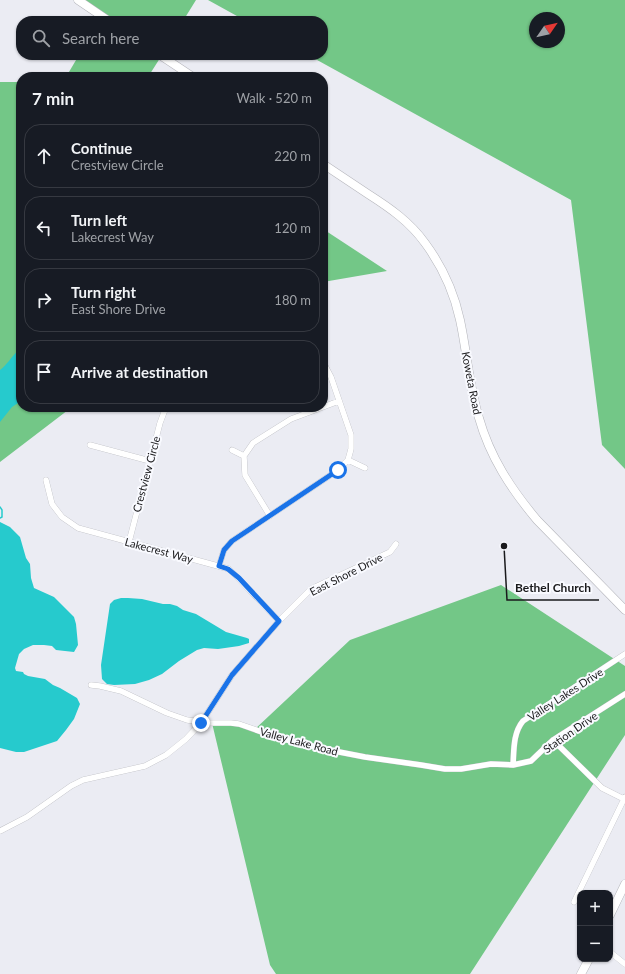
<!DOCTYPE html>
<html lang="en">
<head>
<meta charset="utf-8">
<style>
  body { margin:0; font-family:Lato,sans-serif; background:#242831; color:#f1f3f6 }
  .controls { position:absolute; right:12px; bottom:12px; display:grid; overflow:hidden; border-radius:8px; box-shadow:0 1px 3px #0004 }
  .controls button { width:36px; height:36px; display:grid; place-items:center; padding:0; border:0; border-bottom:1px solid #363941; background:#171b24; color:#f1f3f6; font:20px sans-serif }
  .compass { position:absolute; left:529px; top:12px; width:36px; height:36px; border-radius:50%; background:#171b24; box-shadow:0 1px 3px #0004; rotate:56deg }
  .stop { position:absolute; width:12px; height:12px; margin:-9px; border:3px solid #1a73e8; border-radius:50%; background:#fff }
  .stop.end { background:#1a73e8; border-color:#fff; box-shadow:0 1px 4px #0008 }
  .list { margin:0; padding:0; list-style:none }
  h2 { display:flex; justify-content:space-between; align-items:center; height:52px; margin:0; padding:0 16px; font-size:17px }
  h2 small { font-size:13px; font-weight:400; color:#9ea1a6 }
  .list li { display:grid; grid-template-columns:26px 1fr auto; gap:12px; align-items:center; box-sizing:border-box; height:64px; margin:0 8px 8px; padding:0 8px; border:1px solid #363941; border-radius:16px }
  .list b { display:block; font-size:15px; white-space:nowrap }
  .list p { margin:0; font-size:13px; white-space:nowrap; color:#9ea1a6 }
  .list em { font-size:13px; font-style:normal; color:#9ea1a6 }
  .icon { flex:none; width:22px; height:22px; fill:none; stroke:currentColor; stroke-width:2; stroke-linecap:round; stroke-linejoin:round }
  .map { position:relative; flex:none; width:625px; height:974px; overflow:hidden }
  .search { position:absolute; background:#171b24; box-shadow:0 1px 3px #0004; left:16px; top:16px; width:312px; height:44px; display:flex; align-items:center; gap:10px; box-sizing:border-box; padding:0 14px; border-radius:16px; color:#9ea1a6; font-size:15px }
  .panel { position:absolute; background:#171b24; box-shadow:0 1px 3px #0004; left:16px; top:72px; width:312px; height:340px; border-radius:16px }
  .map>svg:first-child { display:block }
  .forest { fill:#73c787; fill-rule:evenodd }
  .water { fill:#26cacd }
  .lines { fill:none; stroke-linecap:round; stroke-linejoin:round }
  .stream { stroke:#26cacd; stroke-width:1.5 }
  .street-casing { stroke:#b4b5bb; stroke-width:6 }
  .secondary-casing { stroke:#b4b5bb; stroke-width:9 }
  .street { stroke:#fff; stroke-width:5.5 }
  .secondary { stroke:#fff; stroke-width:8 }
  .route { stroke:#1a73e8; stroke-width:5 }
  .labels { text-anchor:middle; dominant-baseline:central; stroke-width:4; stroke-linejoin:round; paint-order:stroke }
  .street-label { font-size:11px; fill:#1a1a1c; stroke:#f9faff }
  .leader { fill:none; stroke:#1a1a1c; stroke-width:1.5 }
  .callout-dot { fill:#1a1a1c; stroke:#f9faff; stroke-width:1.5 }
  .callout-label { font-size:12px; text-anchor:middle; font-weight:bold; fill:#1a1a1c; stroke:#f9faff; stroke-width:4; stroke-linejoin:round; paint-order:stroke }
</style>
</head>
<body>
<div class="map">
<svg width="625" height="974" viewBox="0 0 625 974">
  <rect width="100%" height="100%" fill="#ebecf3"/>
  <!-- forest -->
  <path class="forest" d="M81,0h115l-13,21h-83l3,-5z
    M208,0h417v469l-23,-24 -31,-245 -263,-145h15v-34h-77zM535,18h24v24h-24z
    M79,55h83l-14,22h-82z
    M0,82h21v325h51l-72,55z
    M323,229l64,42 -64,11z
    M501,585l124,81v69l-155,239h-194l-6,-9 -58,-242 14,-2 28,9 96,-90z"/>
  <!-- water -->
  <path class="water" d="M21,319v82l-9,6 -12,15v-52c7,-5 11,-13 18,-19 0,-4 0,-9 0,-13 0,-8 -3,-13 3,-19z
    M0,522l10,5 10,10 6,21 4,6 1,14 3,10 20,9 20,20 2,7 2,21 -4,7 -18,-2 -4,-4 -8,-1h-11l-9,4 -5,5 -4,14 1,3 7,1 1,2 4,2 17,3 8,6 7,3 17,10 3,6 -6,15 -8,11 -9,11 -33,11h-8l-16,-4z
    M121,598h7l14,1 21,5h7l7,2 6,4 13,4 30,18 21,6 2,1v4l-10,3 -21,3 -14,-1 -7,2 -18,11 -17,13 -13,6 -14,4 -21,1 -7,-1 -5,-5 -1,-14 9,-61 4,-4z"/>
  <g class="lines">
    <!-- stream -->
    <path class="stream" d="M0,507l2,3v7l-2,1"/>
    <defs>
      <path id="street" d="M90,445l60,16
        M232,450l12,6
        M348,460l17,8
        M46,480l6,24 10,13 16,11 151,41 10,10 40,42
        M270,516l-25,-41 -1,-19 9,-13 38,-24 48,-18
        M129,542l31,-119 6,-16
        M219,566l5,-16 8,-9 106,-71 10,-10 3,-11v-14l-20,-58 -8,-15
        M91,685l9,1 21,5 46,22 20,7 23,3h21l8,1 40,14 50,12 36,7 56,8 24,4h16l30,-5 22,1 18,-4 22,-21 72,-46
        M553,740l49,48 22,11
        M513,765c1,-15 0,-32 10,-44l102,-67
        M0,831l27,-14 44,-31 12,-6 62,-14 21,-11 20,-16 15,-16 31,-48 47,-54 32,-32 79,-37 6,-8
        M574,902l51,-105
        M610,952l15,12"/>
      <path id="secondary" d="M78,0l31,21
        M160,55l33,22
        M323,164c15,10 30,20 45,30 22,14 42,28 57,49 17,23 29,49 35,77 7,32 9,66 19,98 11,39 32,71 58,102l88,90
        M610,915l15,-31
        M581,974l8,-15"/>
    </defs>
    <!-- street casing -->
    <use href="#street" class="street-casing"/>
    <!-- secondary casing -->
    <use href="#secondary" class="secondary-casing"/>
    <!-- street -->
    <use href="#street" class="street"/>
    <!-- secondary -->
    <use href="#secondary" class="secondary"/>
  </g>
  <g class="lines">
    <!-- route -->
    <path class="route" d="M201,723l31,-48 47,-54 -40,-43 -11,-9 -9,-3 5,-16 8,-9 106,-71"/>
  </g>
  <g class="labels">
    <!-- street labels -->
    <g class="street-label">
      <text transform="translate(472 383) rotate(79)">Koweta Road</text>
      <text transform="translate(146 474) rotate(-75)">Crestview Circle</text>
      <text transform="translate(159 550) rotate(15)">Lakecrest Way</text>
      <text transform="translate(346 574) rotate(-27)">East Shore Drive</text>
      <text transform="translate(565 694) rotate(-33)">Valley Lakes Drive</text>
      <text transform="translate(570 732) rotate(-35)">Station Drive</text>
      <text transform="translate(299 741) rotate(15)">Valley Lake Road</text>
    </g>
  </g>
  <!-- callouts -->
  <path class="leader" d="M504 546L507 600H599"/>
  <circle class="callout-dot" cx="504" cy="546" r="4"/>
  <g class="callout-label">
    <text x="553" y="592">Bethel Church</text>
  </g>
</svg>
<div class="controls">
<button>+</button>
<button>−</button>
</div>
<svg class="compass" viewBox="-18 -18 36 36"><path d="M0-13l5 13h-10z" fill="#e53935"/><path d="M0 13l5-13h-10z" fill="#9ea1a6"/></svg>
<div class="stop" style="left:338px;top:470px"></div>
<div class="stop end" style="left:201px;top:723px"></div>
<div class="search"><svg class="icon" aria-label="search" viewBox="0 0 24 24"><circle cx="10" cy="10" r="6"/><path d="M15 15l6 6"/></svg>Search here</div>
<section class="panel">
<h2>7 min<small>Walk · 520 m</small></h2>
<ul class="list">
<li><svg class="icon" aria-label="ahead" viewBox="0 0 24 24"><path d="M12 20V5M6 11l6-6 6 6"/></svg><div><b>Continue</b><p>Crestview Circle</p></div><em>220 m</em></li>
<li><svg class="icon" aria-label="left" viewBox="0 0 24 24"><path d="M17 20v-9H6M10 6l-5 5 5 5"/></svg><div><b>Turn left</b><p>Lakecrest Way</p></div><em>120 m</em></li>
<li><svg class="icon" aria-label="right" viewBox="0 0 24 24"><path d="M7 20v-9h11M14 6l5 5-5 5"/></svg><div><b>Turn right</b><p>East Shore Drive</p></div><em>180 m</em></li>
<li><svg class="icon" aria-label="arrive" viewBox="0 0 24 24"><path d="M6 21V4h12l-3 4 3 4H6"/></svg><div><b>Arrive at destination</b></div></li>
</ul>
</section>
</div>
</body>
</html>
